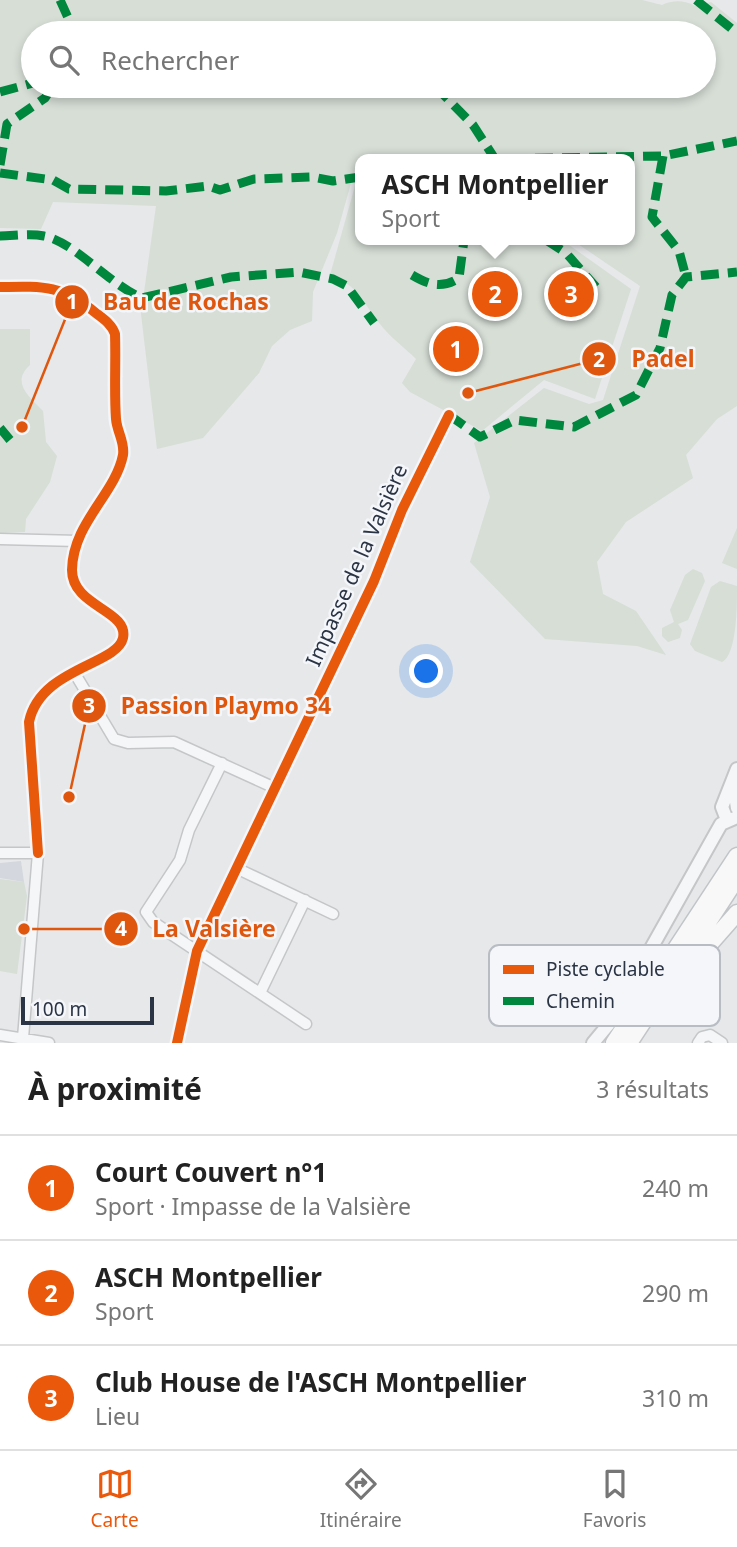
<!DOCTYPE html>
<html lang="fr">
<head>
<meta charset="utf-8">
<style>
  body { margin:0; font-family:"Noto Sans",sans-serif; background:#f2f2f2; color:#222 }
  .scale { position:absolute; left:21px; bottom:18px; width:133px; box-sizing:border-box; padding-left:7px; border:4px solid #2b3445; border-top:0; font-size:19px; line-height:24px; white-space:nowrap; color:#2b3445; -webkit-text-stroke:5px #f4f6f9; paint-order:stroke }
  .you { position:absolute; left:427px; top:672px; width:24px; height:24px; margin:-18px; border:5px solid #fff; border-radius:50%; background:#1a73e8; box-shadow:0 0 0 10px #1a73e833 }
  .badge { display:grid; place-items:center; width:46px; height:46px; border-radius:50%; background:#ea580c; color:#fff; font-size:23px; font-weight:700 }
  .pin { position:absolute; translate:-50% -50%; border:4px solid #fff; box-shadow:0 2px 7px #0006 }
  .popup { position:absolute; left:355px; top:154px; width:280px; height:91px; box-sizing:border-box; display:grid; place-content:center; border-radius:14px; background:#fff; filter:drop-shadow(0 2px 5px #0005); font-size:23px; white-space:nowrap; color:#767676 }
  .popup b { font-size:26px; color:#222 }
  .popup::after { content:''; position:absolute; left:50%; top:100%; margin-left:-14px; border:14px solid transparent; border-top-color:#fff }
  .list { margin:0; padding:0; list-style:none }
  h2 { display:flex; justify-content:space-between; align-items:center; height:91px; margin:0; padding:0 28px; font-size:30px }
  h2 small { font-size:23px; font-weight:400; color:#767676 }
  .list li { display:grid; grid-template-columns:46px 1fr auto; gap:21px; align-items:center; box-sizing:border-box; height:105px; padding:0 28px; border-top:2px solid #e0e0e0 }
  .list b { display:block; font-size:26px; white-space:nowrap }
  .list p { margin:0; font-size:23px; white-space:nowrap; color:#767676 }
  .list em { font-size:23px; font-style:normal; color:#767676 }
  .icon { flex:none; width:38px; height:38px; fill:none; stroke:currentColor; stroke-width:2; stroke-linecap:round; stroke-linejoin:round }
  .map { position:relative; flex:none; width:737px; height:1043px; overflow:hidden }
  .search { position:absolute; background:#fff; box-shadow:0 4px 10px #0003; left:21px; right:21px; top:21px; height:77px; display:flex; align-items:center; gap:18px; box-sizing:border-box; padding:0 24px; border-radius:38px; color:#767676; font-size:26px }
  .sheet { height:406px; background:#fff }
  nav { display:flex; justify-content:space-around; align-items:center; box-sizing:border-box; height:98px; border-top:2px solid #e0e0e0; background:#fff; font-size:19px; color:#767676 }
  nav a { display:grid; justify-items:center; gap:4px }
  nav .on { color:#ea580c }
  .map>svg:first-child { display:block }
  .built { fill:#d4d7dd }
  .green { fill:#d6ded6; fill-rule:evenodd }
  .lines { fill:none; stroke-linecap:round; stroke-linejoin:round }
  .minor-casing { stroke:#c4c6c8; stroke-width:13 }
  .tertiary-casing { stroke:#c4c6c8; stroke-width:16 }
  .primary-casing { stroke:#c2c5c8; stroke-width:19 }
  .minor { stroke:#f5f6f7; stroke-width:10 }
  .tertiary { stroke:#f5f6f7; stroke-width:12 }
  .primary { stroke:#f8f8f8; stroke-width:16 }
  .quiet { stroke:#00873e; stroke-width:9; stroke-dasharray:18 9; stroke-linecap:butt }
  .cycleway-casing { stroke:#f4f6f9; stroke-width:15 }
  .cycleway { stroke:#e8590c; stroke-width:10 }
  .labels { text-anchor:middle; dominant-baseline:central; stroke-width:5; stroke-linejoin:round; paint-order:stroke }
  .street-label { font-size:21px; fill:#2b3445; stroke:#f4f6f9 }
  .key { fill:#f4f6f9; stroke:#b8bcc3; stroke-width:2 }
  .key-label { font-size:19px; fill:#2b3445 }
  .leader { fill:none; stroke:#df570f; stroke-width:2.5 }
  .callout-dot { fill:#df570f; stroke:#f4f6f9; stroke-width:2.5 }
  .mark-label { font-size:21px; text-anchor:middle; font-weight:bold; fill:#fff }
  .callout-label { font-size:23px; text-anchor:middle; font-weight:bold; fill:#df570f; stroke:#f4f6f9; stroke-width:5; stroke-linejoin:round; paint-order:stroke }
</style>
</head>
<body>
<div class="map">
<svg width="737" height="1043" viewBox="0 0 737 1043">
  <rect width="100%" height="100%" fill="#e6e8ea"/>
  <!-- built -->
  <path class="built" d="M21,861l3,21 -24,-4v-15z"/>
  <!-- green -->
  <path class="green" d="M0,0h642l20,5c11,-5 22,-5 33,1l16,-4 26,21v383l-20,13 -31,36 7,23 -67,44 -29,40 6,32 33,17 30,44 -29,-9 -92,-7 -75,-77 20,-65 -16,-54 70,-55 45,16 14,-4 37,-114 -68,-46h58v-81l-272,-1 -21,75 -24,59 -1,29 -22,9 -18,16 -13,27 -56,65 -46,11 -16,-135 15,-108 -103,-4 -12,27 -41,-1zM33,33h671v53h-671z
    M360,168v72h202l69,49 -36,110 -51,-19 -62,51 -72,-39 -8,-9 14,-24c-11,-11 -26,-22 -36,-35 -19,-24 -20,-37 -50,-49z
    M0,329h30v36c-20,18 0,32 13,46l3,31 11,14 -7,26 -24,37 -1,13 -25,1z
    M737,528v41l-15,-6z
    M693,569l9,4 3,8 -17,39 -10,4 4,6 -2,8 -12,4 -6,-6v-8l12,-6 -4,-12 15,-35z
    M720,581l17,5c0,19 0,69 -15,76l-27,-11 -5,-7 21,-57z
    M0,879l24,3 3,14 -10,78 -17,-3z"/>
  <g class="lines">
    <defs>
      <path id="minor" d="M0,287c44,-1 62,-2 97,27 8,6 15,11 18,20 1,28 -1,57 1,85 1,13 9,23 7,36 -8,40 -50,67 -51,115 0,37 57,40 51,68 -6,27 -83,30 -94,84l9,131
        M0,539l78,2
        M74,672l40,67 14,4 46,-1 101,46
        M222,763l-33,67 -9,30 -34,52 7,10 153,102
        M0,853h38l-15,185
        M236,868l97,46
        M260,993l45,-93
        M0,1035l49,8
        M177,1043l20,-92 177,-370 28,-71 47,-95
        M698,1043l4,-6 8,-2 12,8"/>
      <path id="tertiary" d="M733,782l4,26
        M727,820l-5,-13 15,-38
        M593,1043l15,-18 113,-201 16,-7"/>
      <path id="primary" d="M685,972l52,-59
        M614,1043l123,-187
        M629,1043l108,-165"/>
    </defs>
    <!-- minor casing -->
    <use href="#minor" class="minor-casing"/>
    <!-- tertiary casing -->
    <use href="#tertiary" class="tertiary-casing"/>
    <!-- primary casing -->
    <use href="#primary" class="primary-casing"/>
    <!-- minor -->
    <use href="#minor" class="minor"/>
    <!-- tertiary -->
    <use href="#tertiary" class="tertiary"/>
    <!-- primary -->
    <use href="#primary" class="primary"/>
    <!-- quiet -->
    <path class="quiet" d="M60,0l15,33
      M696,0l41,33
      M435,86l38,39 22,34 168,-3 74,-15
      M0,92l33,-9
      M663,156l-11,61 27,34 7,26
      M0,165l7,-41 38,-26 8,-12
      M0,173l53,7 16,9 97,2 42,-5 12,4 34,-11 59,-2 20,4 27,-4
      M0,236c14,0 30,-3 44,0 29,5 66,49 98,62l89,-21 68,-5 34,7 14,7 27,37
      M546,240l20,13 30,34
      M412,275c17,10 30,14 47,3l5,-38
      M449,415l31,22 35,-17 59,7 62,-32 24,-47 12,-53 14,-18 51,-5
      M0,428l10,12"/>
    <defs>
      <path id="cycleway" d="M0,287c44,-1 62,-2 97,27 8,6 15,11 18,20 1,28 -1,57 1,85 1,13 9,23 7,36 -8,40 -50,67 -51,115 0,37 57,40 51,68 -6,27 -83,30 -94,84l9,131
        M177,1043l20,-92 177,-370 28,-71 47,-95"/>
    </defs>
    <!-- cycleway casing -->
    <use href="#cycleway" class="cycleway-casing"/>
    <!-- cycleway -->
    <use href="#cycleway" class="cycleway"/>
  </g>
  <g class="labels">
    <!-- street labels -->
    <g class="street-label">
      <text transform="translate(356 565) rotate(-66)">Impasse de la Valsière</text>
    </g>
  </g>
  <!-- legend -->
  <rect x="489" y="945" width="231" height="81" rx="10" class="key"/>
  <rect x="503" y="965" width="31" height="9" fill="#e8590c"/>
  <rect x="503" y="997" width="31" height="8" fill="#00873e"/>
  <g class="key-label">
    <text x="546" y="976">Piste cyclable</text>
    <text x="546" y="1008">Chemin</text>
  </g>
  <!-- callouts -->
  <path class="leader" d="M22 427L72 302M468 393L599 359M69 797L89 706M24 929L121 929"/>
  <g class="callout-dot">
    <circle cx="22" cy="427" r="7"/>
    <circle cx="468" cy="393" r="7"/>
    <circle cx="69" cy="797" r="7"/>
    <circle cx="24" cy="929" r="7"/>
    <circle cx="72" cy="302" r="18"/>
    <circle cx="599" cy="359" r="18"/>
    <circle cx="89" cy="706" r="18"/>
    <circle cx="121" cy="929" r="18"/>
  </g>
  <g class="mark-label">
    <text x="72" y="309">1</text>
    <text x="599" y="367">2</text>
    <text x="89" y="713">3</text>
    <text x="121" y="936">4</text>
  </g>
  <g class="callout-label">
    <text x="186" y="310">Bau de Rochas</text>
    <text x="663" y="367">Padel</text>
    <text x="226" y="714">Passion Playmo 34</text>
    <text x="214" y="937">La Valsière</text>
  </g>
</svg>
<div class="scale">100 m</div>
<div class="you"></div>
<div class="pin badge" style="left:456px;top:349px">1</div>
<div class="pin badge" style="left:495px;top:294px">2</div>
<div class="popup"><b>ASCH Montpellier</b>Sport</div>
<div class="pin badge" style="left:571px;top:294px">3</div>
<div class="search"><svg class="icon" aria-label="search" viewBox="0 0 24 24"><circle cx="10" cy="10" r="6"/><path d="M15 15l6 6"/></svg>Rechercher</div>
</div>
<section class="sheet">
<h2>À proximité<small>3 résultats</small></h2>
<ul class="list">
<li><span class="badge">1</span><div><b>Court Couvert n°1</b><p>Sport · Impasse de la Valsière</p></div><em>240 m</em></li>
<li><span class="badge">2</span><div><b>ASCH Montpellier</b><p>Sport</p></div><em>290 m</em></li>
<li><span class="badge">3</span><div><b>Club House de l'ASCH Montpellier</b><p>Lieu</p></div><em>310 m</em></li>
</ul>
</section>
<nav>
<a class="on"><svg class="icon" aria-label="map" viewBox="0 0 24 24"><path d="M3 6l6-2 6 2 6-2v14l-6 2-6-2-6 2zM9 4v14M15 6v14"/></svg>Carte</a>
<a><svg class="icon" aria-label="directions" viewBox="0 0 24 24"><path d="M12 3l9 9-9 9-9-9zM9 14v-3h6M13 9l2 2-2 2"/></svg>Itinéraire</a>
<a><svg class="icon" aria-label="saved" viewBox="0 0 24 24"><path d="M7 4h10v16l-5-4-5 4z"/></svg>Favoris</a>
</nav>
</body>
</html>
